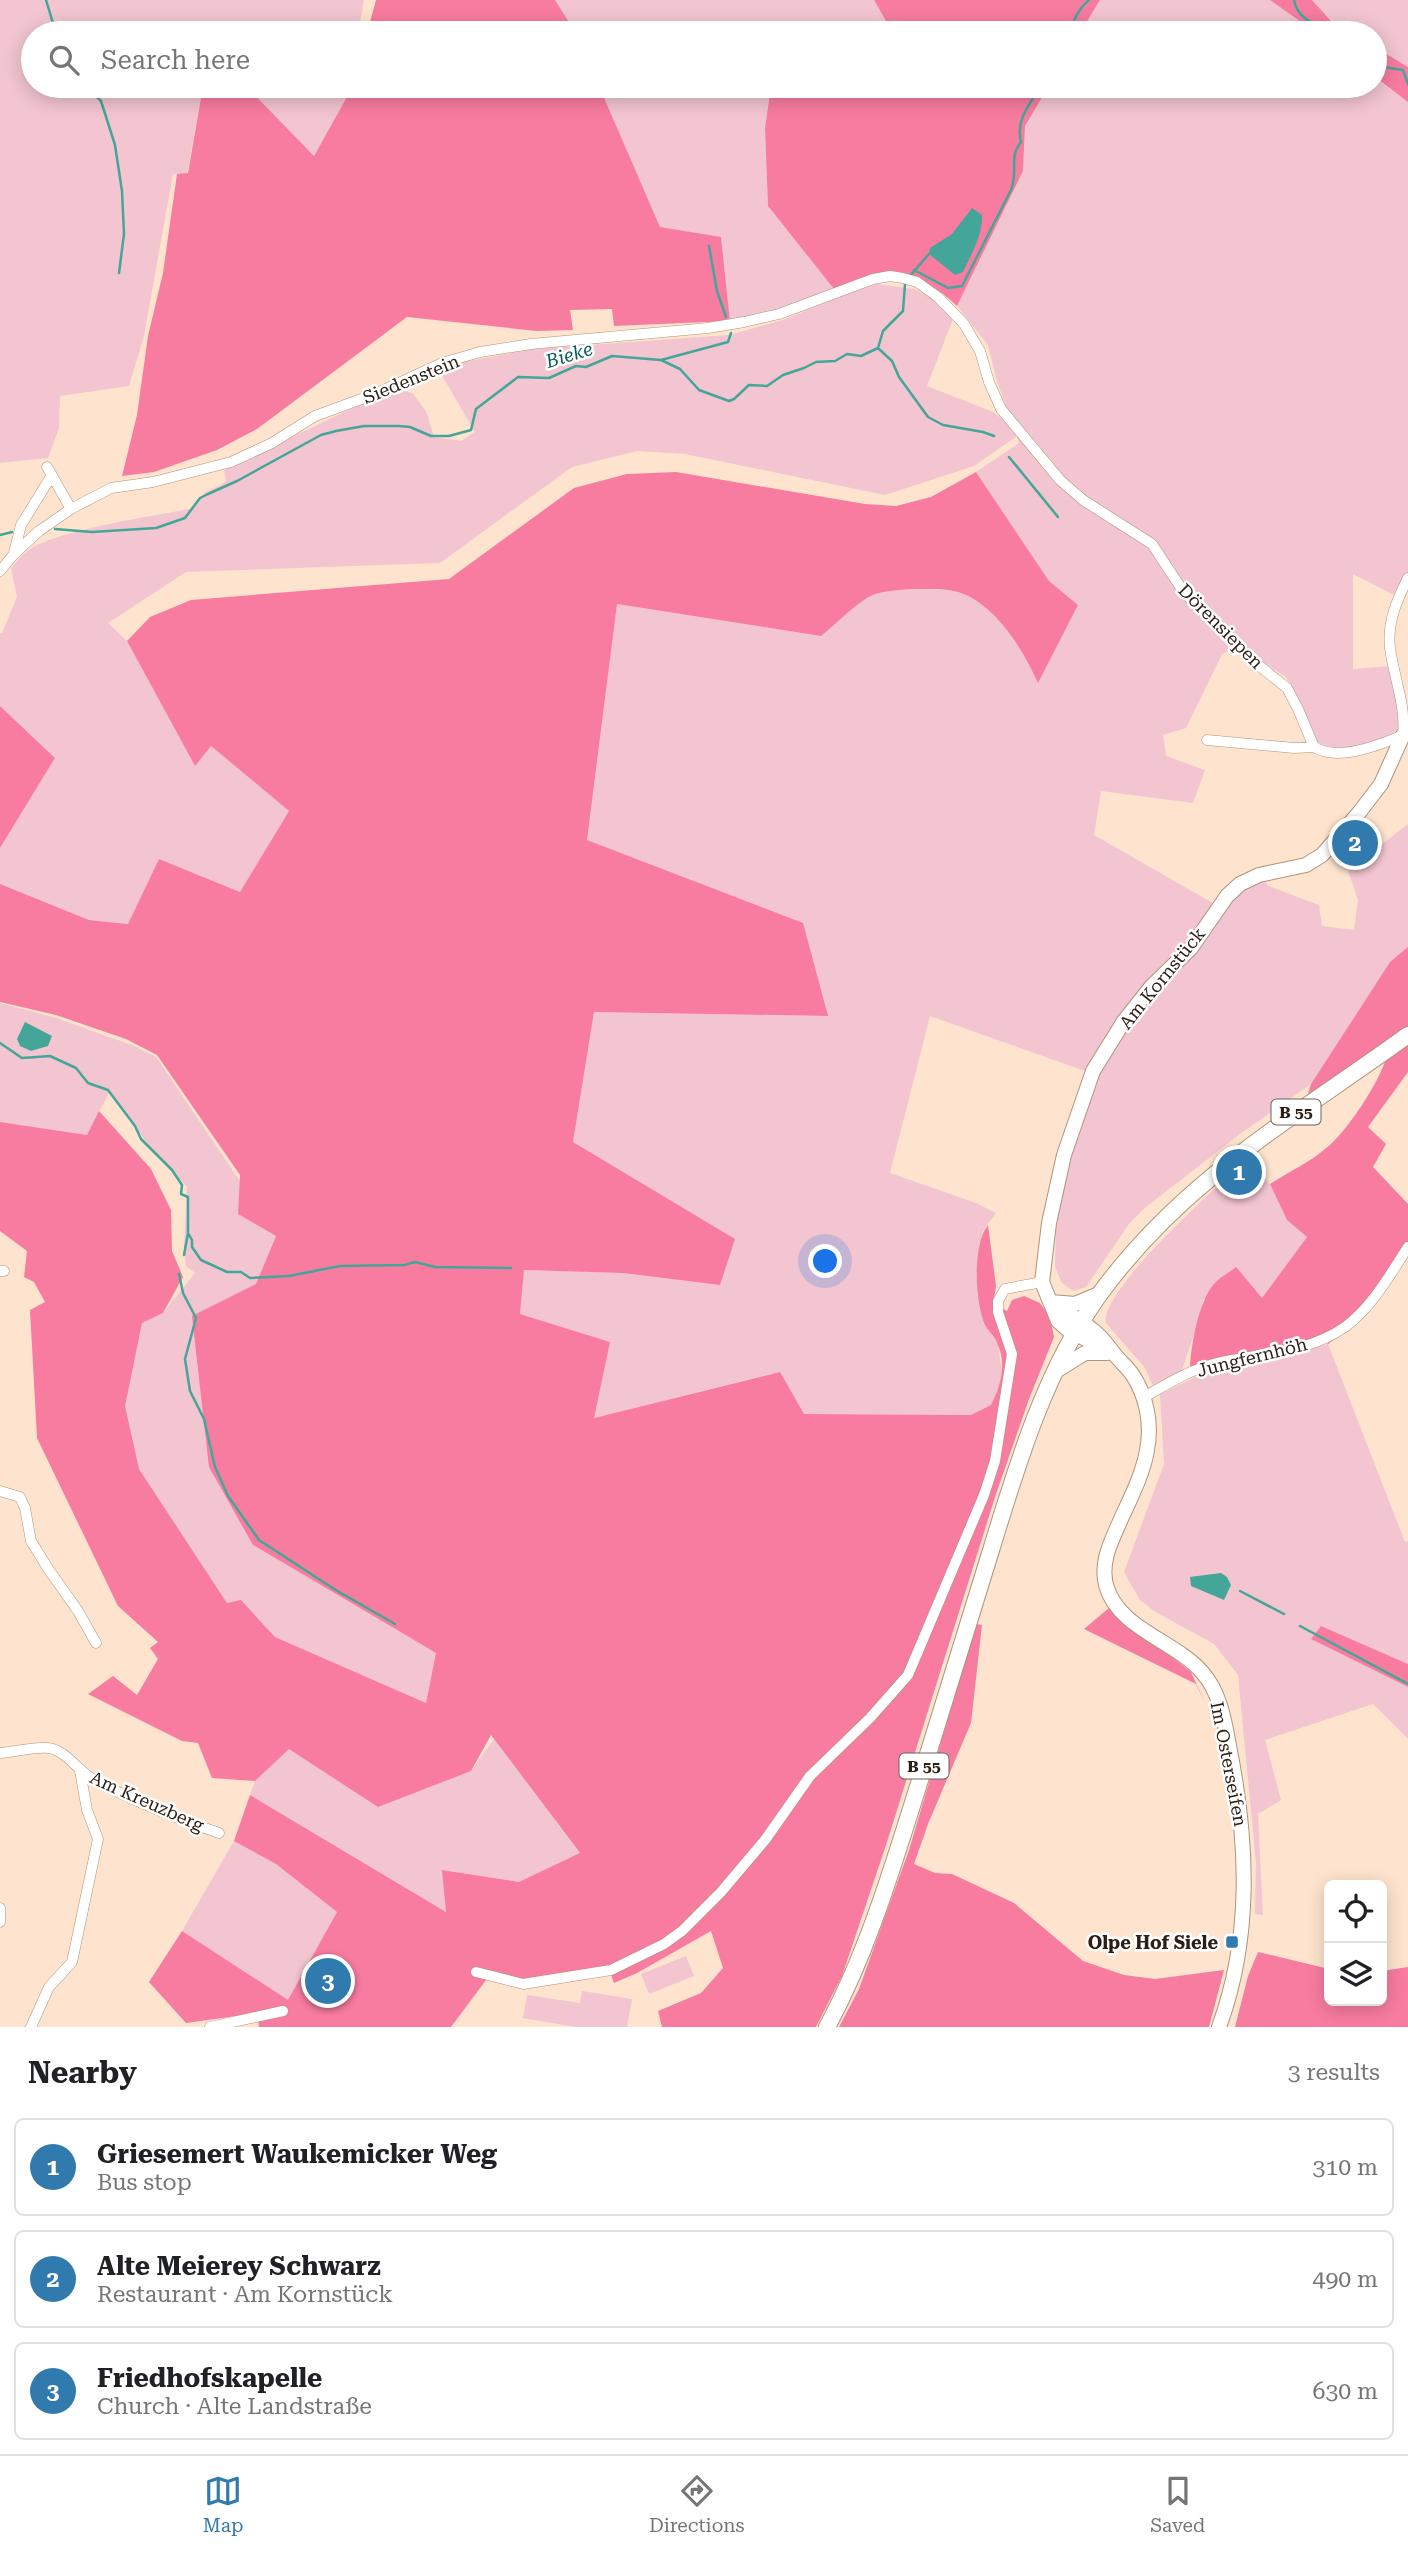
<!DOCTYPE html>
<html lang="en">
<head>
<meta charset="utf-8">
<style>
  body { margin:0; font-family:"Roboto Serif",serif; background:#f6f6f6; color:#202124 }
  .controls { position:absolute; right:21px; bottom:21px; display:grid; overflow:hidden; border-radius:10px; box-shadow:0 4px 18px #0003 }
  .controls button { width:63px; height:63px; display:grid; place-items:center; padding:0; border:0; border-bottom:2px solid #e0e0e0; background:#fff; color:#202124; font:35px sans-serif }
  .you { position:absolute; left:826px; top:1262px; width:24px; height:24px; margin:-18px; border:5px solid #fff; border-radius:50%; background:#1a73e8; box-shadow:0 0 0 10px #1a73e833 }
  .badge { display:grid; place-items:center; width:46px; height:46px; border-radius:50%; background:#307aad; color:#fff; font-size:23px; font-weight:700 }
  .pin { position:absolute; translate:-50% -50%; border:4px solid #fff; box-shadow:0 2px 7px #0006 }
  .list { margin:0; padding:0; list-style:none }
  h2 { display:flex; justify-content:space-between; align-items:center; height:91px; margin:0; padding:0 28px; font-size:30px }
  h2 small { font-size:23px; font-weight:400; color:#757577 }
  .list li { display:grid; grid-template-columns:46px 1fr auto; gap:21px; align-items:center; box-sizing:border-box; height:98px; margin:0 14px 14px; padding:0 14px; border:2px solid #e0e0e0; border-radius:10px }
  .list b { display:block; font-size:26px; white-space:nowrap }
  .list p { margin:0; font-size:23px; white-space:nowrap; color:#757577 }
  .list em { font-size:23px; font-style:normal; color:#757577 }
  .icon { flex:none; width:38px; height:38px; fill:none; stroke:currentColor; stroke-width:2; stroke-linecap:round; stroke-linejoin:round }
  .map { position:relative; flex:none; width:1408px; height:2027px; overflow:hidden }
  .search { position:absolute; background:#fff; box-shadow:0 4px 18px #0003; left:21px; right:21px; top:21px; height:77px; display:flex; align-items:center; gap:18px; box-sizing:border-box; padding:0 24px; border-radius:38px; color:#757577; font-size:26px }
  .sheet { height:427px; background:#fff }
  nav { display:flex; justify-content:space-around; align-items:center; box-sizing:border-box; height:98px; border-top:2px solid #e0e0e0; background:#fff; font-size:19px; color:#757577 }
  nav a { display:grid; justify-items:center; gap:4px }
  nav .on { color:#307aad }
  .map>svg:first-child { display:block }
  .green { fill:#f2c5d0 }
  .forest { fill:#f87ca0 }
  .water { fill:#44a698 }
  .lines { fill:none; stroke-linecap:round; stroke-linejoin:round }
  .stream { stroke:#44a698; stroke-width:2.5 }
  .street-casing { stroke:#b09279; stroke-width:11 }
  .secondary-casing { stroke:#b09279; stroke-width:16 }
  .primary-casing { stroke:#b09279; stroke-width:18 }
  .street { stroke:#fff; stroke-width:10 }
  .secondary { stroke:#fff; stroke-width:14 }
  .primary { stroke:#fff; stroke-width:16 }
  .poi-dot { fill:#307aad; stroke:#fff; stroke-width:2.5 }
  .labels { text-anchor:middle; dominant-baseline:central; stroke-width:5; stroke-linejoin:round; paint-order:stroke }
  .shield { fill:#fff; stroke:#6b635c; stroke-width:2 }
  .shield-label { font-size:16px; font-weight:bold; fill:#2c2016 }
  .street-label { font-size:18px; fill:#2c2016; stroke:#fff }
  .poi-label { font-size:18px; font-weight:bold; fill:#2c2016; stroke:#fff; text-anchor:end }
  .water-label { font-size:19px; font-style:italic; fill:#065c53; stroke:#fff }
</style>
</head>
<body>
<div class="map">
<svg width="1408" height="2027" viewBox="0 0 1408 2027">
  <rect width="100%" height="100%" fill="#fee4ce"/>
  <!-- green -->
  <path class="green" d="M0,0h364l-6,33h-325v53h170l-16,88h-14l-29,162 -15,50 -69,10 -1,32 -11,30 -48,5z
    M555,0h319l17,30 -2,3h-313z
    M1100,0h170l45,33h-235z
    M1312,0h96v67l-33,-20v-14h-24l-17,-10z
    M1375,78l33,24v472l-12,22 -43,-22v95l38,-3 11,50 -5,14 -24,15 -41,3 -14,-5 -17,-40 -15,-26 -47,-30 -17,7 -36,74 -23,7 3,21 39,14 -12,33 -92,-12 -7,44 124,71 41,-31 10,11 50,19 3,21 32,4 4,-30 -10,-29 60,-47v123l-18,15 -79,122 -71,50 -94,73 -17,17 -43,63 -13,4 -11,-8 -7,-16 1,-37 13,-73 30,-81 -169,-60 -40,157 86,30 20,10 -14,19 3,91 13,21 4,29 -2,15 -8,17 -21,10 -168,-1 -24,-42 -186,46 17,-76 -90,-28 4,-44 99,3 96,12 15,-46 -161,-97 21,-130 233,4 -25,-93 -215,-83 30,-236 204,32c15,-12 29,-28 46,-38 13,-8 32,-8 47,-9 14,0 29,0 43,3 38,11 66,57 81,90l40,-77 -29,-24 -73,-109 43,-29 -2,-7 -43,30 -89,29 -200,-41 -48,-3 -65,16 -132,96 -254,9 -78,51 19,18 68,125 16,-20 78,65 -49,81 -81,-33 -31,65 -39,-4 -89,-36v-36l55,-90 -55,-52v-73h2l15,-36 -6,-29c5,-5 9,-12 15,-16 28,-22 129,-36 168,-44l10,-15 22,-11 -2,-12 120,-58 53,-23 15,4 14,18 8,26 27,4 14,-9 -38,-65 96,-18 196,-14 54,-15 65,-27 29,-9 37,5 21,11 18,19 -26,67 66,26 20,15 -17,-49 -8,-33 -31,-39 66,-135 2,-45 24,-40h326z
    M246,86h107l-39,70z
    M599,86h172l-6,42 3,78 66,83 -53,24 -51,8 -9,-83 -61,-11z
    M0,1003l56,15 76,27 24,12 84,124 -2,33 38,22 -20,49 -3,260 183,108 -10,50 -151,-66 -33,-36 -15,2 -88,-134 -15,-63 18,-83 21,-10 32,-40 -9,-7 -2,-20 3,-59 -41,-45 -36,-51 -23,44 -87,-13z
    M1247,1159l23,25 17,36 20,17 -45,61 -59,1 -4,20 -18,54 -28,13 -8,-18 -39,-45c-7,-32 115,-140 141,-164z
    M1328,1344l77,198 3,-1v123l-87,-38 -10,13 97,48v52l-35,-35 -108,36 16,60 -23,14 5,101 -8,-1 1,-52 -18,-187 -24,-31 -60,-33 -14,-11 -16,-28 40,-108 -4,-70 52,-25 70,-11z
    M494,1739l86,115 -61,28 -76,-12 3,42 -196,-117 5,-14 34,-33 182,23z
    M234,1841l42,23 61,48 -49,89 -106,-70z
    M686,1956l8,20 -45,18 -8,-20z
    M582,1991l50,8 -5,28h-51l-53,-9 4,-23 53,8z"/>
  <!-- forest -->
  <path class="forest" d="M376,0h179l21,33h-209z
    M874,0h226l-20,33h-191l2,-3z
    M1270,0h42l21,23 18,10h-35z
    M1375,47l33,20v35l-33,-25z
    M203,86h43l68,70 39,-70h246l61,141 61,10 9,84 -116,5 -2,-17 -42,1 3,20 -36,1 -130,-14 -150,112 -40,21 -63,22 -32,4 15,-61 11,-79 15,-63 14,-99 11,-1z
    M771,86h278l-24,40 -2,45 -66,135c-45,-43 -69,-30 -123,-17l-66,-83 -3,-78z
    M676,472l189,32 31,2 35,-9 45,-25 73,109 29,24 -40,78c-15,-33 -42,-79 -80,-91 -14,-4 -30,-3 -44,-3 -14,1 -34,1 -47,9 -16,10 -31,26 -46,38l-204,-32 -30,236 216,83 25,93 -234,-4 -21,130 162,97 -15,46 -97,-12 -99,-3 -4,44 90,28 -16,76 186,-46 24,42 167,1 20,-10c10,-19 16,-42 6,-62 -2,-7 -9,-12 -12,-18 -10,-23 -13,-80 3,-100l8,61 -3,18 14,7 5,-11 12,-4 16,7 10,14 4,20 -25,62 -33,95 -110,351 -44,131 -26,51h-154l-4,-16 43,-18 22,-25 -12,-37 -74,42 -23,10 -6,-17 -85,14 -31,-8 -41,55h-192l-2,-14 -71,10 -37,-41 33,-51 106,69 49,-88 -61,-48 -42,-23 16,-46 196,117 -4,-42 77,12 61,-29 -89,-118 -20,36 -93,36 -89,-58 -34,32 -43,-3 -14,-35 -16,-2 -94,-47 25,-18 24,19 21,-36 -8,-11 8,-6 -40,-36 -81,-168 -7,-128 15,-8 -11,-20 -10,-5 3,-26 -27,-20v-109l87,13 12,-24 52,58 20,41 1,41 11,26 -20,36 -21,10 -17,83 14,63 88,134 14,-3 34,37 151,66 10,-50 -183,-108 -44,-78 -17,-151 64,-32 20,-48 -38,-22 2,-39 -83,-120 -31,-16 -70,-24 -56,-13v-118l89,36 39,4 31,-65 81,33 49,-81 -78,-65 -16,20 -68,-125 23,-24 41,-17 258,-21 125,-91 53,-14z
    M0,706l55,52 -55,90z
    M1408,947v125l-40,55 18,17 -13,23 35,37v51l-30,46 -14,16 -36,27 -4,-9 -23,8 -111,24c1,-22 9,-67 24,-83 6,-7 15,-11 22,-17l26,31 45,-61 -20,-17 -17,-36c18,-12 39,-21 55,-35 21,-15 60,-74 63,-99l-84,57 7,-23 79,-122z
    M1109,1608l82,64 16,35 -11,-23 -112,-55z
    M976,1624l6,1 -11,98 -43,101 -14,40 21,9 17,1 62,29 69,58 41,14 31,4 69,-9 -15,57h-370l20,-38 50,-139z
    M1321,1626l87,38v23l-97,-48z
    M1258,1952l71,17v32h53v-30l26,-4v60h-173l13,-51z"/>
  <!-- water -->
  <path class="water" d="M972,208l10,7c1,20 -11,40 -19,57l-8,3 -26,-21 1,-6 22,-14z
    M25,1022l27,14 -4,10 -17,5 -11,-5 -3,-7z
    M1221,1573l6,4 4,8 -7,15 -33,-14 -1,-9z"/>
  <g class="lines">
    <!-- stream -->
    <path class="stream" d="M46,0l10,33
      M1294,0c4,23 27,25 44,33
      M1070,33c3,-12 9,-25 19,-33
      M1375,59l8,8 20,3 5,14
      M86,86l15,15 14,44 7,46 2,43 -5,39
      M709,246l8,45 9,26
      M914,270l34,18 14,-2 49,-96c8,-21 -3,-32 10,-48 -6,-22 9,-38 20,-56
      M909,277l20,-23
      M879,349l13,12 7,16 29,40 15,8 40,7 11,4
      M661,360l67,-18 3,-9
      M1009,457l49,60
      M55,529l37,3 64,-4 29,-10 15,-20 8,-4 29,-13 84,-46 15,-4 28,-5h35l11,1 21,9h18l22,-6 5,-21 42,-32 31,1 27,-12 10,1 26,-11 49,4 19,9 19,21 30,11 5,-2 15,-14 18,1 16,-11 21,-7 12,-6 19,-1 12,-7 14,2 17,-8 5,-17 20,-20 2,-27
      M0,535l12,-3
      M0,1043l22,15 28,-2 26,12 12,15 20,7 27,36 6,13 31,31 10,15 -1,9 7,3v36l-4,22
      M188,1233l4,7v7l9,13 26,12h14l9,6 39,-2 51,-10 64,-1 11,-3 20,5 76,1
      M179,1274l4,19 13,25 -11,41 5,32 14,28 11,48 13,29 31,44 75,49 61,35
      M1240,1591l44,23
      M1300,1626l108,58"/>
    <defs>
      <path id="street" d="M47,467l24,42
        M14,553l7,-28 31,-50
        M0,571l14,-17 25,-23 32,-22 40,-21 42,-6 78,-20 41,-19 43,-27 60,-22 67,-31 38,-11 51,-8 177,-16 36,-6 35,-8 94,-35 17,-3 13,2 14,4 21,15 26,27 16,27 9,31 12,27 59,71 23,20 69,44 31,47 14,15 60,58 30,24 11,21 16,38c23,15 66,-2 89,-12 3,-30 -9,-57 -13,-87 -3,-26 7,-48 18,-70
        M1207,740l87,8 20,-1
        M0,1271h4
        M1144,1397c23,-13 47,-28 73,-34 43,-10 89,-9 128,-36 27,-20 45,-52 63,-80
        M0,1491l20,6 5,11 6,33 18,29 29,41 18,32
        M0,1753c13,-1 43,-8 53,-4 14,4 25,21 38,29 41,23 84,40 128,55
        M0,1908v14
        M476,1972l47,12 88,-14 53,-26 18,-13 39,-39 44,-52 45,-64 60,-58 38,-43 76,-180 11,-34 17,-107 -14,-42v-11l7,-12 37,-7
        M31,2027l18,-40 23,-25 26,-123 -11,-29 -7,-39
        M210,2027l73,-16"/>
      <path id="secondary" d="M1050,1302c14,10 31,18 44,29 9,7 14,15 21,24 5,6 12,12 17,19 15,22 20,51 15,76 -4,24 -16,47 -26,69 -9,21 -21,42 -15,66 12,44 68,55 96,87 19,21 23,52 28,79 18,92 22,186 -11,276
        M1051,1302l24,2 24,-10
        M1108,1351l-41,-22 -9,-8 -16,-39 7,-59 15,-68 29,-84 31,-50 27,-34 40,-39 36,-52 13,-12 19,-9 47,-10 16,-10 36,-41 23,-30 22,-49
        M1056,1371l29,-18h22"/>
      <path id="primary" d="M827,2027c40,-74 64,-155 89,-234 25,-82 51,-164 76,-246 26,-85 54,-178 107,-252 84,-116 196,-178 309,-260"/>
    </defs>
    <!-- street casing -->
    <use href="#street" class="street-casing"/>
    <!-- secondary casing -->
    <use href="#secondary" class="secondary-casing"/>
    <!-- primary casing -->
    <use href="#primary" class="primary-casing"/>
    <!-- street -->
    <use href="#street" class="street"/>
    <!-- secondary -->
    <use href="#secondary" class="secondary"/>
    <!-- primary -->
    <use href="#primary" class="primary"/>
  </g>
  <!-- markers -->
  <rect class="poi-dot" x="1225" y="1935" width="14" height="14" rx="3.5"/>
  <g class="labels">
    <!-- shield labels -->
    <g class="shield">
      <rect x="1271.5" y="1099.5" width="49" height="25" rx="5"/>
      <rect x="899.5" y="1753.5" width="49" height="25" rx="5"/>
    </g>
    <g class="shield-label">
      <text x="1296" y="1112">B 55</text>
      <text x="924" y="1766">B 55</text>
    </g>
    <!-- street labels -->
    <g class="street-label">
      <text transform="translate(411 379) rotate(-22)">Siedenstein</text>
      <text transform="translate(1221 626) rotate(45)">Dörensiepen</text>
      <text transform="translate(1162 978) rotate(-51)">Am Kornstück</text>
      <text transform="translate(1252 1357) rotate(-14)">Jungfernhöh</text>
      <text transform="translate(1229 1764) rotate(79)">Im Osterseifen</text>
      <text transform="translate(147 1801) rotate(24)">Am Kreuzberg</text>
    </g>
    <!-- poi labels -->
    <g class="poi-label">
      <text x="1218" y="1942">Olpe Hof Siele</text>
    </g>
    <!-- water labels -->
    <g class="water-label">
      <text transform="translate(569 355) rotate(-17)">Bieke</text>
    </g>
  </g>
</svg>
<div class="controls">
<button><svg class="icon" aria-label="locate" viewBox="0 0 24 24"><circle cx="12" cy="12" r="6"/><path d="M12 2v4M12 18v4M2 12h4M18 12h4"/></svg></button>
<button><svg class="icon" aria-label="layers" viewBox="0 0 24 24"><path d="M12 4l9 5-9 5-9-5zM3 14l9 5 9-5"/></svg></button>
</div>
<div class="you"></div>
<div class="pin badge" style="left:1239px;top:1172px">1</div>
<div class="pin badge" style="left:1355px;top:843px">2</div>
<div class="pin badge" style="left:328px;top:1981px">3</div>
<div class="search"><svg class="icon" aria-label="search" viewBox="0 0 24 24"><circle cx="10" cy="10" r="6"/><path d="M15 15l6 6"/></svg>Search here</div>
</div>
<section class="sheet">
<h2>Nearby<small>3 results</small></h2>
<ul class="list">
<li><span class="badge">1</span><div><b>Griesemert Waukemicker Weg</b><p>Bus stop</p></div><em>310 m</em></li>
<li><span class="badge">2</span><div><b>Alte Meierey Schwarz</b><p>Restaurant · Am Kornstück</p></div><em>490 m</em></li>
<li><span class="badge">3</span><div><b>Friedhofskapelle</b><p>Church · Alte Landstraße</p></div><em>630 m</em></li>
</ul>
</section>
<nav>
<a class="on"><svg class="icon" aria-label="map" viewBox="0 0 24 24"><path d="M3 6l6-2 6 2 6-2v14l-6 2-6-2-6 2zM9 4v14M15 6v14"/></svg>Map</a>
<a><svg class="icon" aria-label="directions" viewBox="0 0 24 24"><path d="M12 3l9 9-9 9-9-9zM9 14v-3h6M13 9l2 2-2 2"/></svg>Directions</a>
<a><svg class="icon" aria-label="saved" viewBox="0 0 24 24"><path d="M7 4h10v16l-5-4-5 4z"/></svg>Saved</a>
</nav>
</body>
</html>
